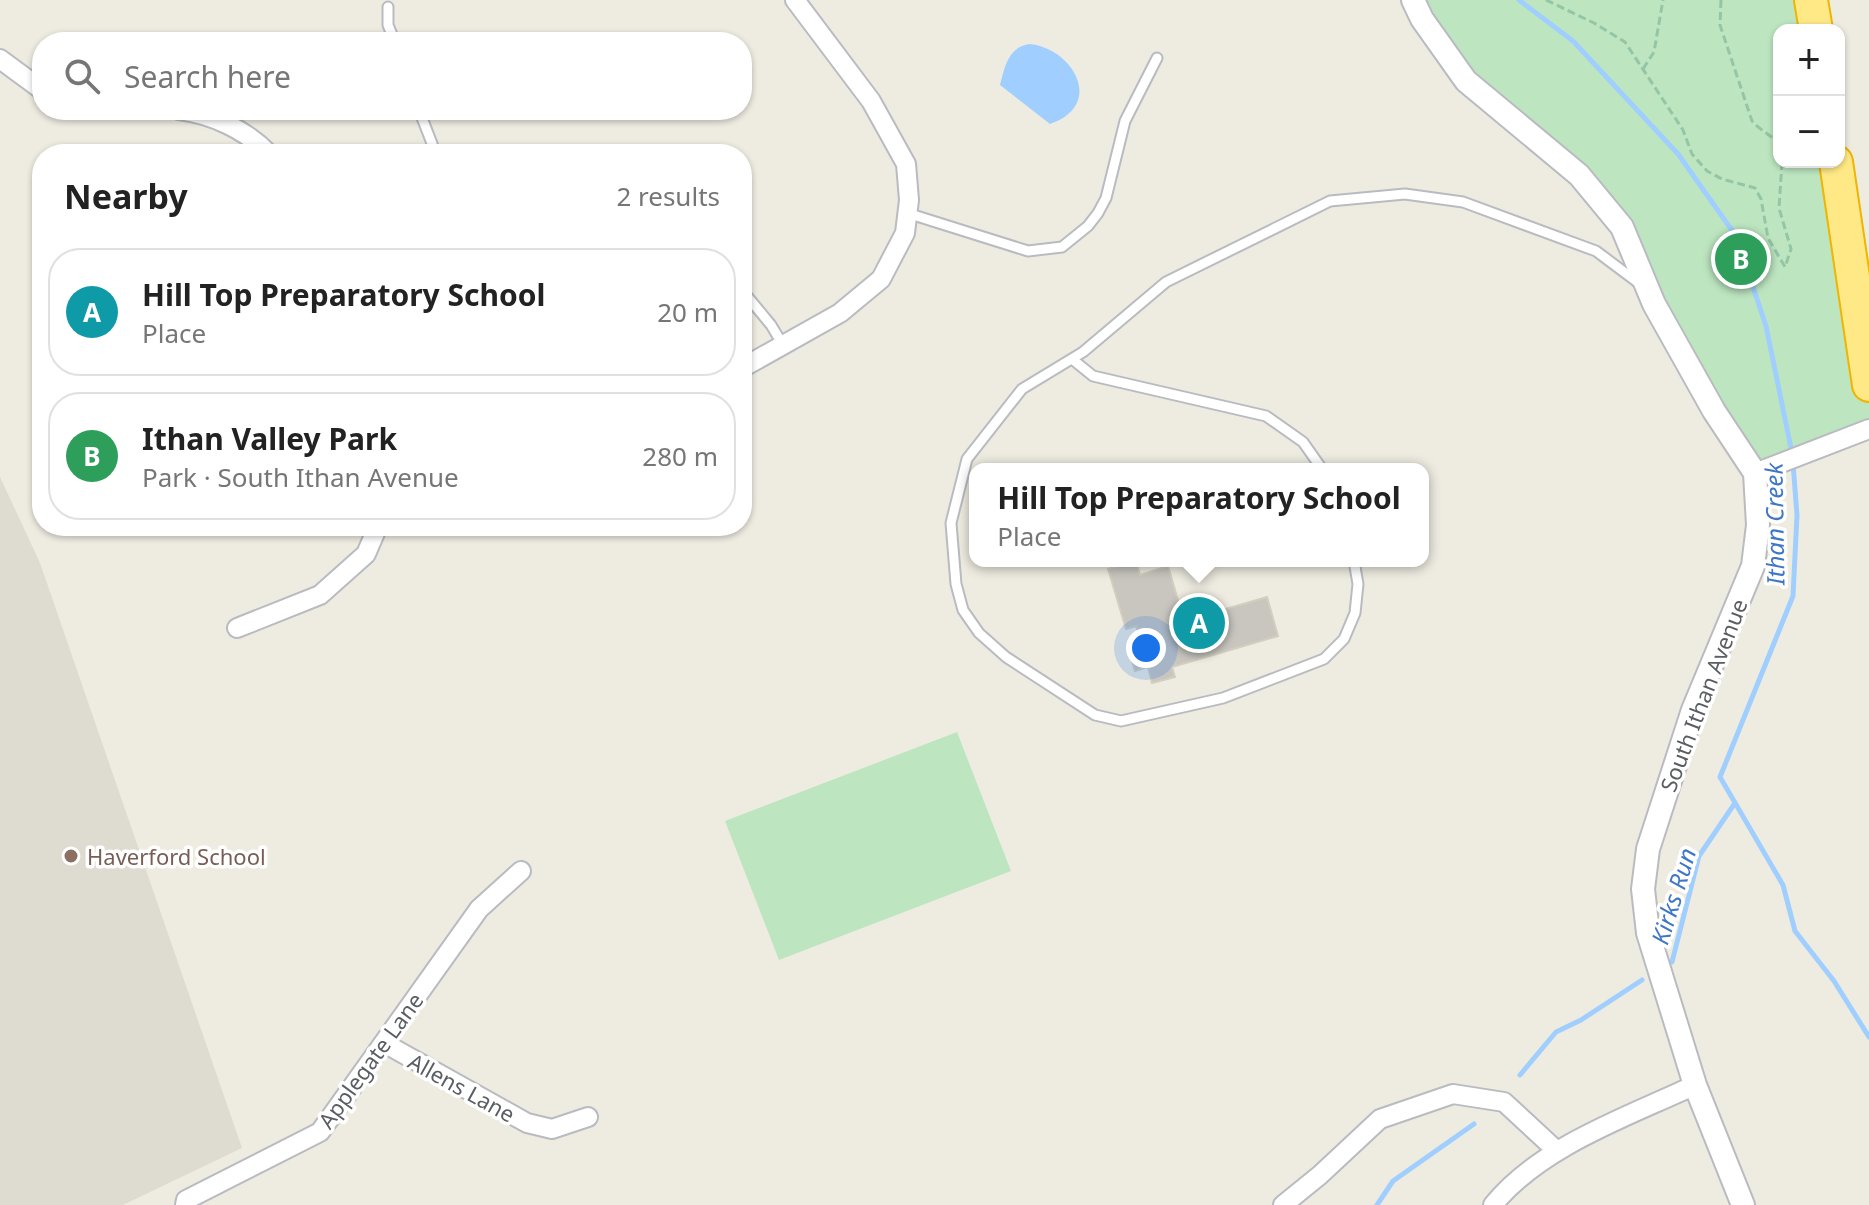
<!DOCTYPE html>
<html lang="en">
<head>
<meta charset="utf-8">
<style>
  body { margin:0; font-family:"Noto Sans",sans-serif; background:#f2f2f2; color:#222 }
  .controls { position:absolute; right:24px; top:24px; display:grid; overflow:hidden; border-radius:16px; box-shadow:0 2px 6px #0004 }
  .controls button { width:72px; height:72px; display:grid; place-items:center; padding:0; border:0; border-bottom:2px solid #e0e0e0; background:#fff; color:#222; font:40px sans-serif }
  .you { position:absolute; left:1146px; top:648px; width:28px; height:28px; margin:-20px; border:6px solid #fff; border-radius:50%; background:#1a73e8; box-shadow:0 0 0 12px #1a73e833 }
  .badge { display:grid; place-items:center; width:52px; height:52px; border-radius:50%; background:#0f766e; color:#fff; font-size:26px; font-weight:700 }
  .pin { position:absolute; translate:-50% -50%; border:4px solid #fff; box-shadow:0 2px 8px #0006 }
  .popup { position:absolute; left:969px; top:463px; width:460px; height:104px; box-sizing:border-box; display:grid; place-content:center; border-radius:16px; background:#fff; filter:drop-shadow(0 2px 6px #0005); font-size:26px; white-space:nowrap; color:#767676 }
  .popup b { font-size:30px; color:#222 }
  .popup::after { content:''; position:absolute; left:50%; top:100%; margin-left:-16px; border:16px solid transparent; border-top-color:#fff }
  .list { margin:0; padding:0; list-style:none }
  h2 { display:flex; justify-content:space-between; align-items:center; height:104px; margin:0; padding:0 32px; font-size:34px }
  h2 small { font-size:26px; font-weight:400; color:#767676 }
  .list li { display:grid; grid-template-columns:52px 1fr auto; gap:24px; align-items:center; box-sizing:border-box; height:128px; margin:0 16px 16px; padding:0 16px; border:2px solid #e0e0e0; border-radius:32px }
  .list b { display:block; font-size:30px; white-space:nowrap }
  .list p { margin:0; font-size:26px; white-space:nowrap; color:#767676 }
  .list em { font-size:26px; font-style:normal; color:#767676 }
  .icon { flex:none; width:44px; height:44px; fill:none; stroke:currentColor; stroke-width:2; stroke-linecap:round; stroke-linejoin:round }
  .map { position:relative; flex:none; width:1869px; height:1205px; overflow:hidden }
  .search { position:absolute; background:#fff; box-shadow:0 2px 6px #0004; left:32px; top:32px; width:720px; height:88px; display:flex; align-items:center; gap:20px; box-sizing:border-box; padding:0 28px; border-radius:32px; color:#767676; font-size:30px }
  .panel { position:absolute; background:#fff; box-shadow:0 2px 6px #0004; left:32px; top:144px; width:720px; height:392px; border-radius:32px }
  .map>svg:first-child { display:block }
  .education { fill:#dedbd0 }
  .green { fill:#bde6c0 }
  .water { fill:#a0cfff }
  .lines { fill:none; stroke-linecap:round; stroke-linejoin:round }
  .stream { stroke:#a0cfff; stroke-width:5 }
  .building { fill:#c8c6bf; stroke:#d2cec0; stroke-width:2 }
  .service-casing { stroke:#b9bbc1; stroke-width:13 }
  .minor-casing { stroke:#b9bbc1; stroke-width:22 }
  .tertiary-casing { stroke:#b9bbc1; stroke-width:26 }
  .motorway-casing { stroke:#efb500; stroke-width:36 }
  .path { stroke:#94c5a5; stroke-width:3; stroke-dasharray:8 4; stroke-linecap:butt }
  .service { stroke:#fff; stroke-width:9 }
  .minor { stroke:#fff; stroke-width:18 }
  .tertiary { stroke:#fff; stroke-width:22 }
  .motorway { stroke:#ffe987; stroke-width:32 }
  .education-dot { fill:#8d6e63; stroke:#fff; stroke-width:3 }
  .labels { text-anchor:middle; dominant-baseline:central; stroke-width:7; stroke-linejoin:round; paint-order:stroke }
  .street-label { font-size:22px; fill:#5a5d63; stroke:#fff }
  .education-label { font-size:22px; fill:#785e54; stroke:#fff; text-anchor:start }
  .water-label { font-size:24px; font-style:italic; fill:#3f77c6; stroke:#fff }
</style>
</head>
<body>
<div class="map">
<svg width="1869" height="1205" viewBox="0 0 1869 1205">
  <rect width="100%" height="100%" fill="#eeece1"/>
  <!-- education -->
  <path class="education" d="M0,477l40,86 202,585 -119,57h-123z"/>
  <!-- green -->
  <path class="green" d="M1413,0h391l5,30h-30v132h52l38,226v52l-114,33 -133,-246 -156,-146z
    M957,732l54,139 -232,89 -54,-139z"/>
  <!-- water -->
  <path class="water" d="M1030,44c44,5 75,61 20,80l-50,-39c5,-19 8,-38 30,-41z"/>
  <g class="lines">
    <!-- stream -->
    <path class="stream" d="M1519,0l54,41 105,113 58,82 30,90 26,127
      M1793,463l4,52 -4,81 -73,181 63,108 12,46 39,50 35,56
      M1672,962l27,-106 36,-53
      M1520,1075l36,-43 25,-12 61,-40
      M1377,1205l16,-24 81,-57"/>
  </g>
  <!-- building -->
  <path class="building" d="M1136,561l4,14 28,-9 16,55 83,-24 11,39 -106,31 3,10 -23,6 -4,-16 -13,4 -5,-17 14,-4 -8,-24 -10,3 -18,-60z"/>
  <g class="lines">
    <defs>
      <path id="service" d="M388,7v18l7,17
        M419,110l17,44
        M907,213l121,38 34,-4 26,-21 10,-13 8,-15 19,-77 32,-63
        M742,290l29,35 12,20
        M1072,359l21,17 173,40 37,26 19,27
        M1354,561l4,23 -3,29 -11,26 -20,20 -101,39 -102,23 -26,-6 -89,-58 -27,-24 -16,-23 -7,-26 -5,-61 16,-64 55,-70 61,-37 83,-70 164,-81 75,-7 58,8 133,49 44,33"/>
      <path id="minor" d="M0,59l42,31
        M179,110c33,4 67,20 90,44
        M742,368l98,-55 41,-34 24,-46 4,-33 -3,-36 -35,-63 -76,-101
        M1755,473l114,-44
        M237,628l83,-33 46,-41 12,-28
        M384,1043l143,80 25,6 36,-12
        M185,1205l1,-5 134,-68 159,-223 42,-38
        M1283,1205l37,-30 60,-56 73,-25 51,8 53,49
        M1493,1205c48,-59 134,-88 202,-120"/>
      <path id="tertiary" d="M1413,0l9,19 44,62 113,94 43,52 32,77 60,107 41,62 3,52 -5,41 -60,144 -45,139 -5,40 5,44 47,152 48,120"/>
      <path id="motorway" d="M1811,0l5,30
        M1836,162l33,223"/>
    </defs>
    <!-- service casing -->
    <use href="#service" class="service-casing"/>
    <!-- minor casing -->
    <use href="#minor" class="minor-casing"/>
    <!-- tertiary casing -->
    <use href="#tertiary" class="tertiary-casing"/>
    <!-- motorway casing -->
    <use href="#motorway" class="motorway-casing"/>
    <!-- path -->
    <path class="path" d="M1546,0l48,23 31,19 58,88 9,24 15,17 15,8 33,9 6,11 7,39 17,29
      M1721,0l-1,25 32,96c8,10 23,15 27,26
      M1643,69l11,-17 9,-52
      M1782,162l-3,46 12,41 -6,18"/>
    <!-- service -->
    <use href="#service" class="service"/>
    <!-- minor -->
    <use href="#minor" class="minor"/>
    <!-- tertiary -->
    <use href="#tertiary" class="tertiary"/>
    <!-- motorway -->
    <use href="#motorway" class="motorway"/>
  </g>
  <!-- markers -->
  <circle class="education-dot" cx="71" cy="856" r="8"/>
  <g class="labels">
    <!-- street labels -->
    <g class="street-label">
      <text transform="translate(1703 695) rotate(-69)">South Ithan Avenue</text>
      <text transform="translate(370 1060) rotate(-54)">Applegate Lane</text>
      <text transform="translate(462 1087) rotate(29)">Allens Lane</text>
    </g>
    <!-- education labels -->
    <g class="education-label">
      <text x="87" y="856">Haverford School</text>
    </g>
    <!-- water labels -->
    <g class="water-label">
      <text transform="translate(1774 524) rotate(-91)">Ithan Creek</text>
      <text transform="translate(1673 896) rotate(-73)">Kirks Run</text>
    </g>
  </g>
</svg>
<div class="controls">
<button>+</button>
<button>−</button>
</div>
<div class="you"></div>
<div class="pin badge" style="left:1199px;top:623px;background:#0f9aa8">A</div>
<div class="popup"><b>Hill Top Preparatory School</b>Place</div>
<div class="pin badge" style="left:1741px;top:259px;background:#2e9e5b">B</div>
<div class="search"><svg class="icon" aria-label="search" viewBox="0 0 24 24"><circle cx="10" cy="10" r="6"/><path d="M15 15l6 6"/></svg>Search here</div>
<section class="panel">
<h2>Nearby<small>2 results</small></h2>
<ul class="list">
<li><span class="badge" style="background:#0f9aa8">A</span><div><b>Hill Top Preparatory School</b><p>Place</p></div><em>20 m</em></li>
<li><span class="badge" style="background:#2e9e5b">B</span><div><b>Ithan Valley Park</b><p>Park · South Ithan Avenue</p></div><em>280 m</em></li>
</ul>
</section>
</div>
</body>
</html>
